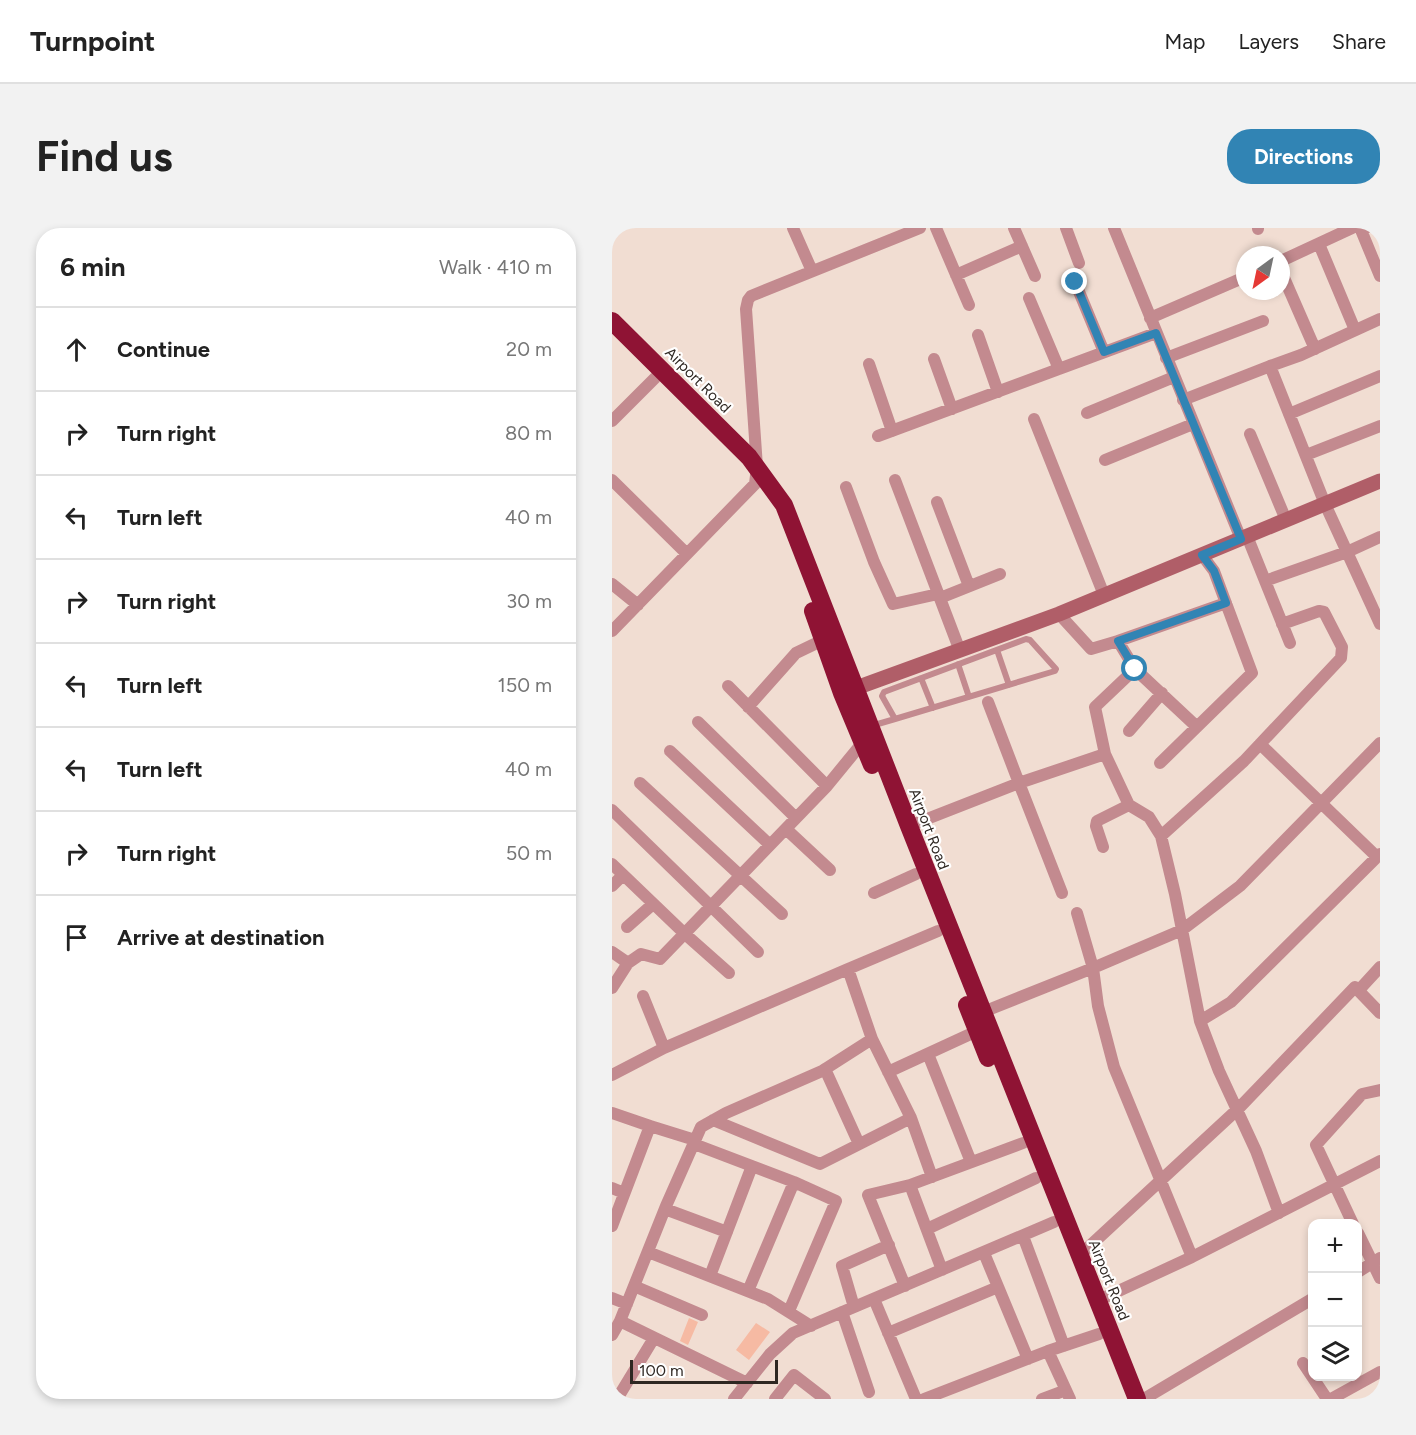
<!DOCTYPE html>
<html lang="en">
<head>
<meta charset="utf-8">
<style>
  body { margin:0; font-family:Figtree,sans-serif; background:#f2f2f2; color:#222 }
  .controls { position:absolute; right:18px; bottom:18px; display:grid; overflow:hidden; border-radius:12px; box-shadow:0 3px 9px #0003 }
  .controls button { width:54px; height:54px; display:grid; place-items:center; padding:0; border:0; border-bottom:2px solid #e0e0e0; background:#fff; color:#222; font:30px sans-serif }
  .compass { position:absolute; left:624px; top:18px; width:54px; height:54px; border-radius:50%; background:#fff; box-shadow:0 3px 9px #0003; rotate:213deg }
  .scale { position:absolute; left:18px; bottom:15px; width:148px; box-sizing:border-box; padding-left:6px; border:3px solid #2e2722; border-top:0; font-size:16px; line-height:21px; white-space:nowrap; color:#2e2722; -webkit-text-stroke:4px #fff; paint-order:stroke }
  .stop { position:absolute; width:18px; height:18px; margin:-14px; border:4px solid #3184b4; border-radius:50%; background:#fff }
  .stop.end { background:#3184b4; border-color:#fff; box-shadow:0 2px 6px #0008 }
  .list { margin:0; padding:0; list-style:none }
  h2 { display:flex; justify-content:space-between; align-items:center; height:78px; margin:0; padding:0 24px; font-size:26px }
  h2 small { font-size:20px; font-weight:400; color:#767676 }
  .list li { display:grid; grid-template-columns:39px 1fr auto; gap:18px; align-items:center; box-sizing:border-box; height:84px; padding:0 24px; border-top:2px solid #e0e0e0 }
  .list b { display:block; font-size:22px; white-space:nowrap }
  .list em { font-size:20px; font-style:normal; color:#767676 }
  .icon { flex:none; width:33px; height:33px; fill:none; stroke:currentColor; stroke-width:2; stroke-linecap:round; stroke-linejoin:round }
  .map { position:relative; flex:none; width:768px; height:1171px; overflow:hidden; border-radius:24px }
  header { display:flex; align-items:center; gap:36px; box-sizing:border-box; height:84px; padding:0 30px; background:#fff; border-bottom:2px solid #e0e0e0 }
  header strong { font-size:28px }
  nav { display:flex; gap:33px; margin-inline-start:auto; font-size:21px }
  .intro { display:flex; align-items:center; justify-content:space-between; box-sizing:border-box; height:144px; padding:0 36px }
  h1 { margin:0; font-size:42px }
  .button { padding:15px 27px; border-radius:24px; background:#3184b4; color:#fff; font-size:21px; font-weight:700 }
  main { display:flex; gap:36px; padding:0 36px }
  aside { flex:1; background:#fff; border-radius:24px; box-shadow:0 3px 9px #0003 }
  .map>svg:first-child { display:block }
  .building { fill:#f6baa3 }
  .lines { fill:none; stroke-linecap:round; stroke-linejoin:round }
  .lane { stroke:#c38a8f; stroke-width:6 }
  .street { stroke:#c38a8f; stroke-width:12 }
  .secondary { stroke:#b05e68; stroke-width:15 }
  .highway { stroke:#8f1334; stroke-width:18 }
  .route { stroke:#3184b4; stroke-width:8 }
  .labels { text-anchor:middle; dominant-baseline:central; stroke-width:4.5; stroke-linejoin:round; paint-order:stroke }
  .street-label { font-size:15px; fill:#2e2722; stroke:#fff }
</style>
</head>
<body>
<header>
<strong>Turnpoint</strong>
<nav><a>Map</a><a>Layers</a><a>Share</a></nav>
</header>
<div class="intro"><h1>Find us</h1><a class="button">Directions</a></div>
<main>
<aside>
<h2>6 min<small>Walk · 410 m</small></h2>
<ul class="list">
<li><svg class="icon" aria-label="ahead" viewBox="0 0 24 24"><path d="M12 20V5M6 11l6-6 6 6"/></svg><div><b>Continue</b></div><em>20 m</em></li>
<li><svg class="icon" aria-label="right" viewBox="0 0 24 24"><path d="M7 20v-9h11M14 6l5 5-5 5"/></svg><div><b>Turn right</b></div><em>80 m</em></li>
<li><svg class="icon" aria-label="left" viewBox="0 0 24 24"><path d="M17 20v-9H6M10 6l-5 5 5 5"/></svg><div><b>Turn left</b></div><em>40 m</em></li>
<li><svg class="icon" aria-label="right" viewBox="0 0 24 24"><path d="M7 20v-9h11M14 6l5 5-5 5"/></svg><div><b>Turn right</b></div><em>30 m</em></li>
<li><svg class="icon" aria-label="left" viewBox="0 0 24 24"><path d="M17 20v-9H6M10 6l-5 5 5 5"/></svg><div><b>Turn left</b></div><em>150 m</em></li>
<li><svg class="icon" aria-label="left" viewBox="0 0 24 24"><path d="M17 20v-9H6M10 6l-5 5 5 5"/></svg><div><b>Turn left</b></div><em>40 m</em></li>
<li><svg class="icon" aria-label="right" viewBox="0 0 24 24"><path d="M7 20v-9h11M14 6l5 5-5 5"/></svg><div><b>Turn right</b></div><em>50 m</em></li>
<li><svg class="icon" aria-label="arrive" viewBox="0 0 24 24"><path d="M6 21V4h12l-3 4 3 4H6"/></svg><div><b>Arrive at destination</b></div></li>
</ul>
</aside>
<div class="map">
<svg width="768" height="1171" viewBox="0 0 768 1171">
  <rect width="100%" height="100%" fill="#f1ddd2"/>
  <!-- building -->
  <path class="building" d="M77,1090l9,4 -10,23 -8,-4z
    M144,1095l14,9 -21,28 -13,-10z"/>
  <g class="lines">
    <!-- lane -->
    <path class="lane" d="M385,422l12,35
      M346,436l11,33
      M309,450l12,30
      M259,498l24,-7 160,-48 1,-2 -26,-29 -4,-1 -142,53 -2,4 13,23"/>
    <!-- street -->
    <path class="street" d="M181,0l19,43
      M324,0l33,77
      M402,0l21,48
      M454,0l13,35
      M502,0l127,311
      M646,0v1
      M754,0l-5,2 19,46
      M707,16l36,86
      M669,33l71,-33
      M669,43l34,78
      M344,47l66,-29
      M463,54l29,70
      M417,70l30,71
      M538,90l95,-41
      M768,91l-79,36 -31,11 55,138 55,120
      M366,107l20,57
      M554,130l97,-37
      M322,131l18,50
      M257,136l23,67
      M571,172l87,-34
      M475,185l87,-36
      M677,186l91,-38
      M422,191l70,176
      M0,193l43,-43
      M638,206l36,86
      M266,208l278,-103
      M694,227l74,-29
      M493,232l88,-36
      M0,252l75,74
      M283,252l65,171
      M234,259l28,75 19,42 45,-10
      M325,274l32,84
      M635,308l43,107
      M653,353l82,-29 33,-15
      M0,356l26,21
      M328,370l60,-24
      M447,386l32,35 27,-8 17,28 -40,38 10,47
      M0,403l143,-147 2,-17 -11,-158 2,-9 3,-4 169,-68
      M506,413l108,-38
      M523,441l62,58
      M116,458l99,100
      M376,474l31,81 86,-29 24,51 20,12 12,19
      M136,479l48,-54 27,-13
      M86,494l98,96
      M517,503l33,-38
      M648,516l117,113
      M58,523l100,94
      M548,535l92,-90 -38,-102 -12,-16
      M28,555l142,131
      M0,582l146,142
      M297,598l110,-43 43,110
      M174,601l44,41
      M491,619l-7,-21 1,-5 32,-16
      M0,636l73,70 44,39
      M0,658l11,-11
      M262,665l42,-19
      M465,685l16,55 89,-38 58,-44 140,-143
      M15,699l26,-23
      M0,724l16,11 -16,25
      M16,735l13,-9 19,5 167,-173 36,-44
      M747,762l21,-23
      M31,768l21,52
      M371,784l110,-44 5,38 16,61 78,190
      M588,793l31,-19 149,-148
      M260,811l39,79 21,59
      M316,826l43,108
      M213,841l34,75
      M276,844l89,-41
      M0,847l52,-27 184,-79
      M0,885l38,13
      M101,892l107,44 91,-46
      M82,916l100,38 42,19 -47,110
      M0,960l12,5
      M53,981l62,23
      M667,985l-23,-62 -37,-80 -19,-50 -25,-127 -14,-58 83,-75 97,-103 1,-11 -18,-35 -5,-1 -37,13
      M741,996l-37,-79 46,-51 18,-4
      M0,998l38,-100 45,14
      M315,1001l109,-51
      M746,1005l22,45
      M411,1008l41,110
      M36,1024l120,47 43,27
      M372,1025l44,106
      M468,1027l159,-147 116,-121 25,26
      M330,1042l-32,-85 113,-42
      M746,1044l22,-14
      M98,1048l42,-110
      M22,1058l68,29
      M293,1058l-37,-91 42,-10
      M136,1063l46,-109
      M0,1070l15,6
      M262,1071l42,100
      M487,1072l93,-43 188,-96
      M242,1079l-12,-41 47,-21
      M230,1084l27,80
      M8,1093l46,-115 35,-79 25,-14 96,-42 50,-32 -24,-70 90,-38
      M276,1105l110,-46
      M0,1107l8,-14 127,62
      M691,1135l24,36
      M5,1171l37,-61
      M122,1171l36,-45 23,-21 261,-111
      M163,1171l19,-24 31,24
      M312,1171l124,-48
      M430,1171l24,-9
      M458,1171l-22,-48 51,-17
      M532,1171l168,-100
      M719,1171l49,-27"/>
    <!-- secondary -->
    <path class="secondary" d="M233,464l214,-78 321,-133"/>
    <!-- highway -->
    <path class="highway" d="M0,93l137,136 35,48 125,321 228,573
      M201,383l29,82 30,72
      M355,777l21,53"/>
  </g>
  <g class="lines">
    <!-- route -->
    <path class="route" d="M463,54l29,70 52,-19 85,206 -39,16 12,16 12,32 -108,38 17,28"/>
  </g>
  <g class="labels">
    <!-- street labels -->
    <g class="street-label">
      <text transform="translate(86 152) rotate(45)">Airport Road</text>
      <text transform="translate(317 601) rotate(69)">Airport Road</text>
      <text transform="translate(497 1052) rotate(68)">Airport Road</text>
    </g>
  </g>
</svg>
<div class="controls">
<button>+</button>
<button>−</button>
<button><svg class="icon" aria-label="layers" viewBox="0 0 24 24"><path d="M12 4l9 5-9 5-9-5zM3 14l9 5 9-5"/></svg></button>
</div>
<svg class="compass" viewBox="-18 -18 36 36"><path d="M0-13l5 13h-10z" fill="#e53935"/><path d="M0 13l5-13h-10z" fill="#767676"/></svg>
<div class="scale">100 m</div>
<div class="stop" style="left:523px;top:441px"></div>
<div class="stop end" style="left:463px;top:54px"></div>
</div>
</main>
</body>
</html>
